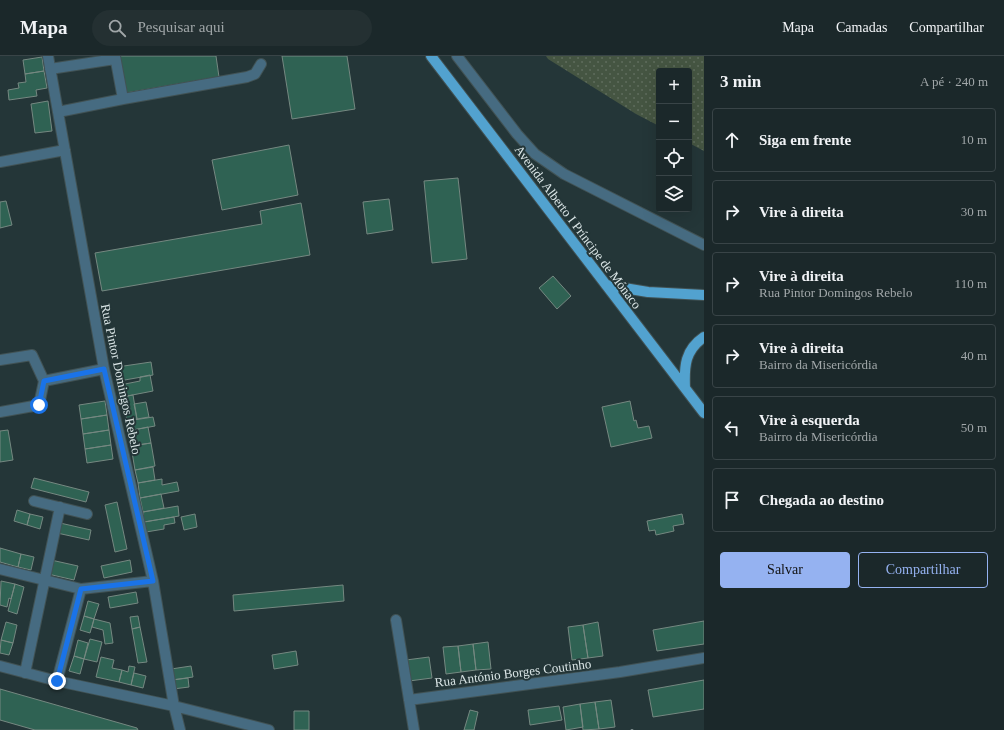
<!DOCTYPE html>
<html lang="pt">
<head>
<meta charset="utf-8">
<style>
  body { margin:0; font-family:"Times New Roman",serif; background:#243032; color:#f1f3f6 }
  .controls { position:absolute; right:12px; top:12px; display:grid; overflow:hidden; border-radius:4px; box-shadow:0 4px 16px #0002 }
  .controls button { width:36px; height:36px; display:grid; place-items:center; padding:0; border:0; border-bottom:1px solid #394447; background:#1b282a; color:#f1f3f6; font:20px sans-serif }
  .stop { position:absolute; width:12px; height:12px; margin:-9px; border:3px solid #1a73e8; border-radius:50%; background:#fff }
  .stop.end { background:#1a73e8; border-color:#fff; box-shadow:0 1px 4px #0008 }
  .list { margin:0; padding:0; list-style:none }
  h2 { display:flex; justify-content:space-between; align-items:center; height:52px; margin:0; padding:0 16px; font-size:17px }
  h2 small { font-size:13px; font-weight:400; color:#a0a6a8 }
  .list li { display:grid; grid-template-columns:26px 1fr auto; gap:12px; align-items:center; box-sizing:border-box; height:64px; margin:0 8px 8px; padding:0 8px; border:1px solid #394447; border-radius:4px }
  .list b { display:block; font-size:15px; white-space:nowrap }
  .list p { margin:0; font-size:13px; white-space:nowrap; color:#a0a6a8 }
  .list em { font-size:13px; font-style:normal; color:#a0a6a8 }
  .actions { display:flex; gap:8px; padding:12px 16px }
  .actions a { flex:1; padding:9px 0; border:1px solid #95b2f1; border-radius:4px; text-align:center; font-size:14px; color:#95b2f1 }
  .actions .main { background:#95b2f1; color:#111 }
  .icon { flex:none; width:22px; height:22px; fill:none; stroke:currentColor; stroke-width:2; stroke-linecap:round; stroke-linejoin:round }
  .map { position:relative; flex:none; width:704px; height:674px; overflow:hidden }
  header { display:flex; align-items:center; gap:24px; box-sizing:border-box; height:56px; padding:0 20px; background:#1b282a; border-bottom:1px solid #394447 }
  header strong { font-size:19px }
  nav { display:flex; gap:22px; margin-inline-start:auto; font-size:14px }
  .search { width:280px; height:36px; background:#243032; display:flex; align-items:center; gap:10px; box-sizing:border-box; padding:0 14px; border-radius:22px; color:#a0a6a8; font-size:15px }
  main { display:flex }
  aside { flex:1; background:#1b282a }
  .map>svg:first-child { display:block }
  .grass { fill:url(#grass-dots) }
  .building { fill:#2f6253; stroke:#758881 }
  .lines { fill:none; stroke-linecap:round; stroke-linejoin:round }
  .minor-casing { stroke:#415254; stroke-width:12 }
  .major-casing { stroke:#415254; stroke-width:12 }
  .path { stroke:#7a898a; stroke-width:2.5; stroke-dasharray:1 3; stroke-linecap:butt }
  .minor { stroke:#466b81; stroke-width:10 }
  .major { stroke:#52a2cf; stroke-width:10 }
  .route { stroke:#1a73e8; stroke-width:5 }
  .labels { text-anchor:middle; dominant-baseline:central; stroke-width:4; stroke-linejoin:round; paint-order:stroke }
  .street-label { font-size:13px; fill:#dae5e6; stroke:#243638 }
</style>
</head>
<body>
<header>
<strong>Mapa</strong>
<div class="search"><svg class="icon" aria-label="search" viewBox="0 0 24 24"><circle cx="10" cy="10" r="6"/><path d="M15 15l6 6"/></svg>Pesquisar aqui</div>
<nav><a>Mapa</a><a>Camadas</a><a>Compartilhar</a></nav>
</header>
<main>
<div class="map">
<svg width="704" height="674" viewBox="0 0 704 674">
  <defs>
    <pattern id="grass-dots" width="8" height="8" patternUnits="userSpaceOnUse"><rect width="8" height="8" fill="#455542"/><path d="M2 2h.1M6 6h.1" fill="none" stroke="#5f6d5d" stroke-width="1.8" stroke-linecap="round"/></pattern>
  </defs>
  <rect width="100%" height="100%" fill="#243638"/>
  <!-- grass -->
  <path class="grass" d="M546,0h158v95l-15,-8v-72h-30v55l-23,-12 -88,-55z"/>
  <!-- building -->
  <path class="building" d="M119,0h97l3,21 -93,16z
    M282,0h65l8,53 -63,10z
    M42,1l2,14 -19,3 -2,-14z
    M44,15l3,17 -11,2 1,6 -28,4 -1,-10 11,-2 -1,-5 8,-1 -1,-8z
    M48,45l4,30 -17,2 -4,-29z
    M289,89l9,50 -76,15 -10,-50z
    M458,122l9,81 -35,4 -8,-82z
    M389,143l4,31 -26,4 -4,-32z
    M6,145l6,24 -12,3v-26z
    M301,147l9,52 -208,36 -7,-38 167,-29 -2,-13z
    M553,220l18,20 -14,13 -18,-21z
    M151,306l2,13 -34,6 -2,-14z
    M150,319l3,16 -31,6 -2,-12 20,-4v-4z
    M133,339l4,24 -10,2 -5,-24z
    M105,345l2,14 -26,4 -2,-14z
    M630,345l4,20 2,-1 2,8 11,-2 3,12 -41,9 -9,-40z
    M146,346l3,15 -12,2 -3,-15z
    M107,359l2,15 -26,4 -2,-15z
    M153,361l2,9 -27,5 -1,-10z
    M148,371l3,16 -20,3 -3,-15z
    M8,374l5,30 -13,2v-31z
    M109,374l2,15 -26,4 -2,-15z
    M151,387l4,23 -20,4 -4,-24z
    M111,389l2,14 -26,4 -2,-14z
    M153,411l2,13 -17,3 -3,-13z
    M34,422l55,14 -3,10 -55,-14z
    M162,423v6l15,-3 2,9 -39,7 -2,-15z
    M161,438l3,14 -21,4 -3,-14z
    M117,446l10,47 -12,3 -10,-47z
    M178,450l1,10 -35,6 -1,-10z
    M17,454l13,4 -3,11 -13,-4z
    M30,458l13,3 -3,12 -13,-4z
    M195,458l2,13 -13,3 -3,-13z
    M682,458l2,10 -11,2 1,5 -18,4 -1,-5 -6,1 -2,-10z
    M174,461l1,6 -11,2v4l-18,3 -2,-10z
    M60,467l31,7 -2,10 -32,-7z
    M0,492l21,6 -3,13 -18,-5z
    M21,498l13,3 -3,13 -13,-3z
    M51,504l27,6 -4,14 -26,-6z
    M130,504l2,12 -28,6 -3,-12z
    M1,525l14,3 -4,15 -2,-1 -2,9 -7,-2z
    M15,528l9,3 -7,27 -9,-3z
    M343,529l1,16 -110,10 -1,-16z
    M136,536l2,11 -28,5 -2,-11z
    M88,545l11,3 -5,15 -10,-3z
    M84,560l10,3 -4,14 -10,-3z
    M138,560l2,11 -8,2 -2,-12z
    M94,563l16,4 3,20 -8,1 -2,-14 -11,-3z
    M704,565v23l-47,7 -4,-21z
    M6,566l11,3 -4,18 -12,-3z
    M598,566l5,34 -15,2 -5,-33z
    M583,569l5,33 -16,2 -4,-33z
    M140,571l7,35 -9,1 -6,-34z
    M90,583l12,3 -5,20 -13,-3z
    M1,584l12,3 -4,12 -9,-2z
    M78,584l10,3 -4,16 -10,-3z
    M488,586l3,27 -15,1 -3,-26z
    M473,588l3,26 -15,2 -3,-26z
    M458,590l3,26 -15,2 -3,-27z
    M296,595l2,14 -24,4 -2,-14z
    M74,600l10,3 -4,15 -11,-3z
    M101,601l13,3 -2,8 10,2 -3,12 -23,-5z
    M429,601l3,21 -23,3 -3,-21z
    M129,610l6,1 -4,18 -12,-3 3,-12 6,2z
    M191,610l2,11 -21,3 -1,-11z
    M134,617l12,3 -3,12 -12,-3z
    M188,622l1,9 -16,2 -1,-9z
    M704,624v29l-51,8 -5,-27z
    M0,633l137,39 1,2h-103l-35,-10z
    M611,644l4,27 -16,2 -4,-27z
    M595,646l4,27 -16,1 -3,-26z
    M580,648l3,23 -17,3 -3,-23z
    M559,650l3,14 -32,5 -2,-15z
    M470,654l8,2 -4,18h-10z
    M294,655h15v19h-15z"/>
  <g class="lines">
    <defs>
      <path id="minor" d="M48,0l56,313 49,212 21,125 6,24
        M457,0l60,78 18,20 29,20 140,71
        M50,13l65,-10
        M123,43l124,-22 8,-3 6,-10
        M58,56l65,-13 -8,-43
        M0,106l65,-12
        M0,304l32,-5 12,26 -5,24 -39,7
        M44,325l60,-12
        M34,445l53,13
        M0,513l81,20 72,-8
        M396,564l18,110
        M0,610l57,15 117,25 95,24
        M25,617l35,-166
        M57,625l24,-92
        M409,644l211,-28 84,-14"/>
      <path id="major" d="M431,0l273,357
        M606,229l42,7 56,3
        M685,332c-1,-22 0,-38 19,-51"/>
    </defs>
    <!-- minor casing -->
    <use href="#minor" class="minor-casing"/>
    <!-- major casing -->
    <use href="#major" class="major-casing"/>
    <!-- path -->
    <path class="path" d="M632,674v-1"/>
    <!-- minor -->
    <use href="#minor" class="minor"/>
    <!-- major -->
    <use href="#major" class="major"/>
  </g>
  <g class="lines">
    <!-- route -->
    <path class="route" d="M39,349l5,-24 60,-12 49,212 -72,8 -24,92"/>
  </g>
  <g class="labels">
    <!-- street labels -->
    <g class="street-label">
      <text transform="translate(578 171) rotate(53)">Avenida Alberto I Príncipe de Mónaco</text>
      <text transform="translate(121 323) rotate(78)">Rua Pintor Domingos Rebelo</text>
      <text transform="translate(513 617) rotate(-7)">Rua António Borges Coutinho</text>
    </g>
  </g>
</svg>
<div class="controls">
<button>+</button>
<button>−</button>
<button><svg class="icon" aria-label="locate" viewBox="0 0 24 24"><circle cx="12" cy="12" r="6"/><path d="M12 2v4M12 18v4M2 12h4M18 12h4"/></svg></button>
<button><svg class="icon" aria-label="layers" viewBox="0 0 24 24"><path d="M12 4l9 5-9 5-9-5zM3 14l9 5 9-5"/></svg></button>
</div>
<div class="stop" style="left:39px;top:349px"></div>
<div class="stop end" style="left:57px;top:625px"></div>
</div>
<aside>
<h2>3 min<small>A pé · 240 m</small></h2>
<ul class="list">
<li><svg class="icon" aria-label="ahead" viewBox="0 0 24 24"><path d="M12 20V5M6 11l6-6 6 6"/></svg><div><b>Siga em frente</b></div><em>10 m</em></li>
<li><svg class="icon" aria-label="right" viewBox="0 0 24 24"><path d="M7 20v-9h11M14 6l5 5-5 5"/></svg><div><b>Vire à direita</b></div><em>30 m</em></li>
<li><svg class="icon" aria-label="right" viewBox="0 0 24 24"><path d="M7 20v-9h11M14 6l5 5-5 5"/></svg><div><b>Vire à direita</b><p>Rua Pintor Domingos Rebelo</p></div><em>110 m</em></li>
<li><svg class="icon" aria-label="right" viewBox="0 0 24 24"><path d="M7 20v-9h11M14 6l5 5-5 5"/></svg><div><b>Vire à direita</b><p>Bairro da Misericórdia</p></div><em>40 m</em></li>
<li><svg class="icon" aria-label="left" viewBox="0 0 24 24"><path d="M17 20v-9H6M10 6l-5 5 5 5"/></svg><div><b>Vire à esquerda</b><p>Bairro da Misericórdia</p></div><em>50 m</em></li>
<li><svg class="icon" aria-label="arrive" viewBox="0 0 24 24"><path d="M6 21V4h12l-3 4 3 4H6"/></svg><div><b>Chegada ao destino</b></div></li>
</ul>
<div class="actions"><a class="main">Salvar</a><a>Compartilhar</a></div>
</aside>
</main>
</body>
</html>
